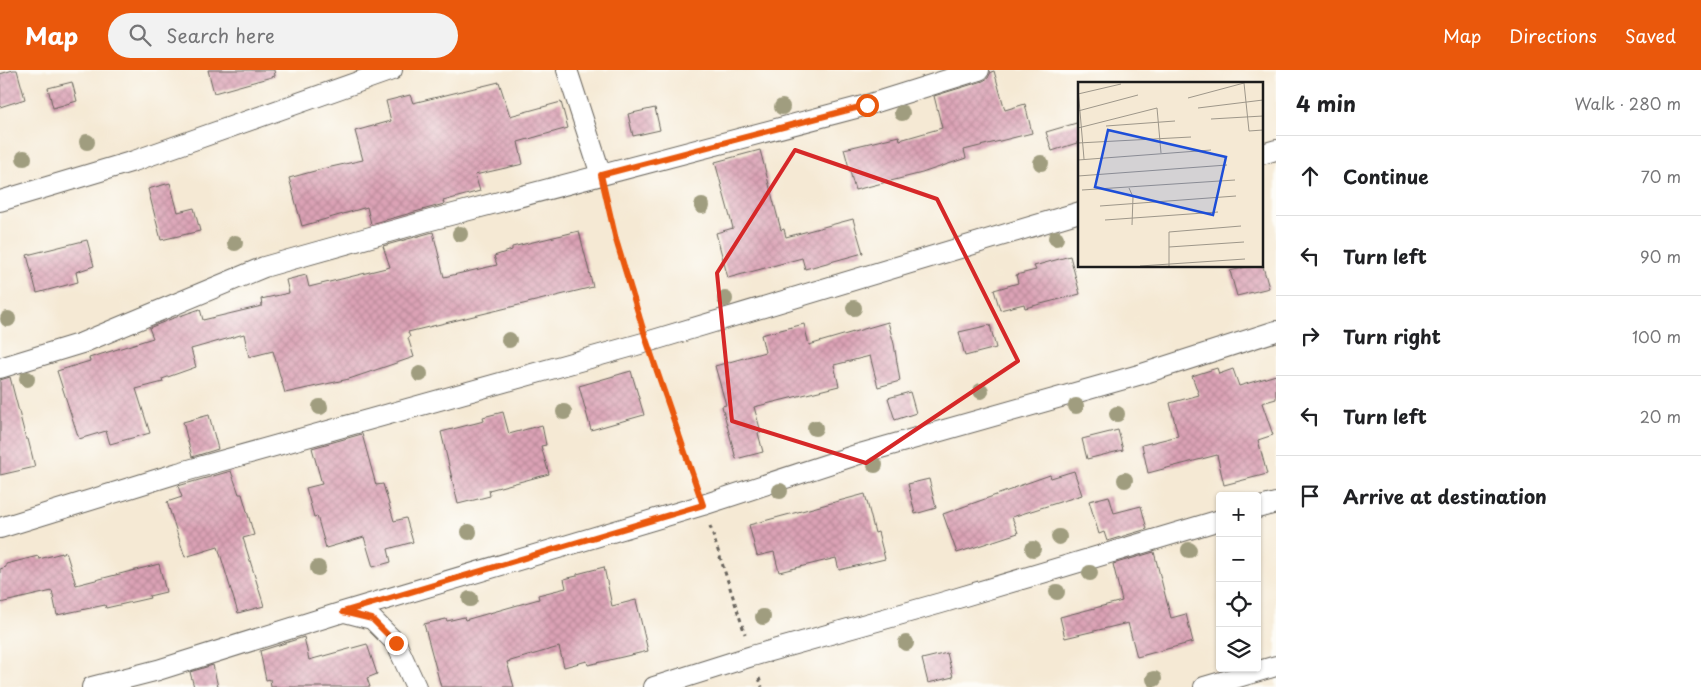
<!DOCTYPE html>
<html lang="en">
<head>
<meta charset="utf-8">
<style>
  body { margin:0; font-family:"Playpen Sans",sans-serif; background:#f2f2f2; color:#202124 }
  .controls { position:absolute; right:15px; bottom:15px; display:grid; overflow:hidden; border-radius:5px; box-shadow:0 1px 4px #0004 }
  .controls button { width:45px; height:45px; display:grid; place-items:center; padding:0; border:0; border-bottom:1px solid #e0e0e0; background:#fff; color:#202124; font:25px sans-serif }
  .stop { position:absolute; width:15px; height:15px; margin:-11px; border:4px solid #ea580c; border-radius:50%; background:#fff }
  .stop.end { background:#ea580c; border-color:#fff; box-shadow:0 1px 5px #0008 }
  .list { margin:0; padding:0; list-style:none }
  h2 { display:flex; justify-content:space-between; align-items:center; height:65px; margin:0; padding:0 20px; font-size:21px }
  h2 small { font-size:16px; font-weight:400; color:#757577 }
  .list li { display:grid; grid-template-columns:32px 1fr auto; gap:15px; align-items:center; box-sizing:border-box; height:80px; padding:0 20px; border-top:1px solid #e0e0e0 }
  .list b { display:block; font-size:19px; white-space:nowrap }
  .list em { font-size:16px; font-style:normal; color:#757577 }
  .icon { flex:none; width:28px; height:28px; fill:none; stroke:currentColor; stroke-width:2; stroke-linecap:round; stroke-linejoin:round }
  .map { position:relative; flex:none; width:1276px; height:617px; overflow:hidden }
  header { display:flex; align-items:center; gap:30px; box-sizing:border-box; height:70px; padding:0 25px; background:#ea580c; color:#fff }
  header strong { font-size:24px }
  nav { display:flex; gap:28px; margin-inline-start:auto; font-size:18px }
  .search { width:350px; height:45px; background:#f2f2f2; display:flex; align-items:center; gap:12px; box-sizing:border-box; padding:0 18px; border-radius:28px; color:#757577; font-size:19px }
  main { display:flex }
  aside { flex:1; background:#fff }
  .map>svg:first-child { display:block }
  .building { fill:url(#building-cross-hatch) }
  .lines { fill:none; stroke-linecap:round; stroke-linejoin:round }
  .street-casing { stroke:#68645c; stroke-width:22 }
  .path { stroke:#68645c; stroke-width:3; stroke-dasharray:4 4; stroke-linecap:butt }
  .street { stroke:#fff; stroke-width:20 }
  .tree { fill:#a09d7f }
  .route { stroke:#ea580c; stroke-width:6 }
  .marked { fill:none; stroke:#d62828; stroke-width:4; stroke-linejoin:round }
  .inset-road { fill:none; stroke:#9e978a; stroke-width:1 }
  .view { fill:#1d4ed8; fill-opacity:0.15; stroke:#1d4ed8; stroke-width:2.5 }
  .inset-edge { fill:none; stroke:#1c1c1c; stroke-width:2.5 }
</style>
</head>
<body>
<header>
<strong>Map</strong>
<div class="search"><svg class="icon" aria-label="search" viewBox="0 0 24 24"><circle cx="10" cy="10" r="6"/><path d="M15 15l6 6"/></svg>Search here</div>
<nav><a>Map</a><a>Directions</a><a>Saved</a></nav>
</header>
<main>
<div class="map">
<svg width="1276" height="617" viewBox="0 0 1276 617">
  <defs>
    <pattern id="building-cross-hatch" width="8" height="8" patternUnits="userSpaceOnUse" patternTransform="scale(1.25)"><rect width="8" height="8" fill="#dba2b5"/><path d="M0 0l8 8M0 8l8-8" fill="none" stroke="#bb8b9b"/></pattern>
  </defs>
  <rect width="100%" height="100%" fill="#fdfcf7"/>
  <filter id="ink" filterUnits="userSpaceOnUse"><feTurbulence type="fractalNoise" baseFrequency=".02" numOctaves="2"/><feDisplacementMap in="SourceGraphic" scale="10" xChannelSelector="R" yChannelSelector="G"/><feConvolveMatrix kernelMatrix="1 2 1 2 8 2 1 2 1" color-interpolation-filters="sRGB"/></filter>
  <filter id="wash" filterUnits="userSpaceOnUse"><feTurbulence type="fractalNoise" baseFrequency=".0096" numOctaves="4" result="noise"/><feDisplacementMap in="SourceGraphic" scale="20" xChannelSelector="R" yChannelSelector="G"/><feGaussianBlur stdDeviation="1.12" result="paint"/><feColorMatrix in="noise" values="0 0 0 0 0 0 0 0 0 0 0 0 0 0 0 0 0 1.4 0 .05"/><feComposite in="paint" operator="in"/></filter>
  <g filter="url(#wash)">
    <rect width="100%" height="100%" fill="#f5e9d4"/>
    <g id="blocks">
      <!-- building -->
      <path class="building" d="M13,0h4l8,29 -25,8v-33z
        M208,0h66l1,6 -61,17z
        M994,1l11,39 20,-6 7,29 -68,17 2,8 -44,15 -67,17 -11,-41 55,-13 1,4 42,-12 -8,-32 49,-15 5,-3 3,-6z
        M72,12l5,19 -24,7 -5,-20z
        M499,12l11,34 51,-14 7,26 -50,14 5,22 -48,11 5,16 -37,10 1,3 -73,20 -4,-17 -65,19 -13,-48 33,-9 41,-9 -8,-29 36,-10 -5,-20 24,-6 3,8z
        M655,38l5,22 -27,6 -5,-22z
        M1080,52v20l-28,9 -6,-19z
        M760,80l21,80 3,-1 2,8 67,-18 10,34 -58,16 -3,-11 -74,20 -12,-45 17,-5 -18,-66z
        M170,113l8,29 16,-4 6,23 -39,9 -13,-51z
        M579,161l14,56 -185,45 2,5 -2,1 6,19 -65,22 -64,14 -12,-42 -24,6 -5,-23 -53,15 5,18 -34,12 1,3 -27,7 14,44 -40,11 -4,-13 -27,8 -22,-68 33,-10 -1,-3 64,-20 -4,-10 22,-9 29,-10 3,11 59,-14 -1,-7 28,-6 -3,-13 20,-5 3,12 81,-20 -7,-21 50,-14 11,45 53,-12 -3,-9 18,-6v-3z
        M87,170l7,26 -18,6 2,10 -41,11 -10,-38z
        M1070,186l10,38 -55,14 -1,-4 -24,6 -6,-20 24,-7 -2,-8 20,-5 -2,-4z
        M1262,193l7,25 -32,8 -7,-25 20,-5h12z
        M888,252l6,22 6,37 -22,6 -8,-31 -36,9 5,21 -85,21 7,25 -3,1 5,19 -27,7 -14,-53 4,-1 -11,-39 50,-14 -4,-17 43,-11 5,21z
        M990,255l6,23 -31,8 -6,-24z
        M1217,298l2,6 14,-5 6,17 37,-11v24l-14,4 11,32 -15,5 9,34 -43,11 -7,-30 -69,18 -6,-28 36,-9 -8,-33 29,-8 -7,-19z
        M631,301l13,44 -53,15 -12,-44z
        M10,307l16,62h2l7,28 -35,8v-95z
        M910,322l6,21 -21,7 -7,-22z
        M503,342l6,22 33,-9 4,20 -5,1 8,28 -60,16 1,6 -32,8 -17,-72 43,-11 -1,-4z
        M209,345l9,34 -26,8 -9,-35z
        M1118,360l5,20 -36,9 -5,-20z
        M362,364l14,51 7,-1 11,37 12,-3 7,24 -25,7 3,13 -18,5 -9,-30 -38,11 -9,-32 -3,1 -8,-29 16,-4 -10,-36z
        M231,401l8,23h3l12,41 -11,3 21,68 -26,7 -20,-66 -33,10 -18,-55 15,-5 -4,-11z
        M1074,401l8,24 -70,22 6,16 -61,20 -14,-39 70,-25v-1l37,-13 1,3z
        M929,409l7,29 -21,6 -7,-30z
        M865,424l10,39 3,-1 7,27 -46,11 -3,-12 -57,14 -5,-20 -17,4 -8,-31z
        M1109,426l5,17 27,-7 6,23 -40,12 -3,-9 -5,2 -10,-33z
        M66,482l10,33 83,-21 7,28 -17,4 1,2 -44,10 -1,-3 -48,10 -5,-24 -52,12v-34l6,-2v-3l32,-8 1,3z
        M1154,482l17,66 15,-4 7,28 -56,15 -9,-34 -63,15 -5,-21 62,-16 -9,-37z
        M604,497l8,39 24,-6 12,51 -60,14 -1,-4 -23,6 -5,-20 -52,15 7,25h-73l-17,-63 22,-5 1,2 17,-4 1,3 74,-21 -1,-4 28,-7 -2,-9 13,-3v-2z
        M304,567l5,23 58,-16 10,30 -10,4 3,9h-99l-1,-8 -4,1 -6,-29z
        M947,583l6,24 -25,6 -6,-24z
        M213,595l5,22h-24l-4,-15z"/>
    </g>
  </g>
  <g filter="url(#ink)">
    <use href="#blocks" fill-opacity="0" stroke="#68645c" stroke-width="1"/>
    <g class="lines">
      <defs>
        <path id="street" d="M567,0l34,105
          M1262,84l14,-4
          M0,131l134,-40 258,-91
          M0,298l82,-25 182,-76 167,-47 436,-115 112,-35
          M1257,438l19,-5
          M0,458l178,-55 469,-131 433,-130
          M345,542l27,7 24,24 20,44
          M92,617l66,-17 185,-58 360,-107 153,-50 286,-81 134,-43
          M654,617l98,-31 189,-53 279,-83
          M1204,617l72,-21"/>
      </defs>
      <!-- street casing -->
      <use href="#street" class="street-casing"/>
      <!-- path -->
      <path class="path" d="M606,127l10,43 25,81
        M654,293l42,122
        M710,456l35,108
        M759,608l3,9"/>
      <!-- street -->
      <use href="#street" class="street"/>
    </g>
    <!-- trees -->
    <g class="tree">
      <circle cx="782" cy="37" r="8"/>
      <circle cx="902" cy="43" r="8"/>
      <circle cx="87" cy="72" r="8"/>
      <circle cx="24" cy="88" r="8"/>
      <circle cx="1041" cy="93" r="8"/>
      <circle cx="702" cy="136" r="8"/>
      <circle cx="460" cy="164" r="8"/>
      <circle cx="1056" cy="168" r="8"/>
      <circle cx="235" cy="173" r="8"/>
      <circle cx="725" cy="229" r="8"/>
      <circle cx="854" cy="238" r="8"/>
      <circle cx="8" cy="249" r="8"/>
      <circle cx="509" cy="270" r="8"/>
      <circle cx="420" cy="304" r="8"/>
      <circle cx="27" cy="309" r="8"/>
      <circle cx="981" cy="321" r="8"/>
      <circle cx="1076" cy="336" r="8"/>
      <circle cx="320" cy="337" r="8"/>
      <circle cx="564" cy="342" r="8"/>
      <circle cx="1117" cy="344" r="8"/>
      <circle cx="815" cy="358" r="8"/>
      <circle cx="875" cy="395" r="8"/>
      <circle cx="1125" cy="410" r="8"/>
      <circle cx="780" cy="421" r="8"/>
      <circle cx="469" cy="462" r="8"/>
      <circle cx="1059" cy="467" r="8"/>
      <circle cx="1033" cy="479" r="8"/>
      <circle cx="1189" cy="480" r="8"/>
      <circle cx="318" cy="498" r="8"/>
      <circle cx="1090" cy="503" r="8"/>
      <circle cx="1057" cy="522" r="8"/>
      <circle cx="470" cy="529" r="8"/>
      <circle cx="763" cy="547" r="8"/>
      <circle cx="906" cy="573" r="8"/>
      <circle cx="1154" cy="609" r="8"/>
    </g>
  </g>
  <g class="lines" filter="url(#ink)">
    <!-- route -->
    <path class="route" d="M396,573l-24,-24 -29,-7 360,-107 -56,-163 -31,-102 -15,-65 266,-70"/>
  </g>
  <!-- marked area -->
  <path class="marked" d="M795,80l142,49 81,162 -152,102 -134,-42 -15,-148z"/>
  <!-- overview -->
  <g transform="translate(1078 12)">
    <rect width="185" height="185" fill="#f5e9d4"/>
    <path class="inset-road" d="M166,1l5,48 14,-1M0,6l6,71M0,12l43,-10M110,16l56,-15M120,26l65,-8M0,29l60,-16M133,37l52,-3M28,44l69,-5M0,46l79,-20 4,45M0,61l113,-6M0,78l133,-10M0,94l149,-11M51,106l4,9 -1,28M4,108l153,-10M22,124l136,-10M27,138l113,-8M91,165l75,-5M62,184l105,-7M91,184v-34l72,-6"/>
    <path class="view" d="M30,48l118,27 -13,58 -118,-28z"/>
    <rect width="185" height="185" class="inset-edge"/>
  </g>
</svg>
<div class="controls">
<button>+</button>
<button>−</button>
<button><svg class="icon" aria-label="locate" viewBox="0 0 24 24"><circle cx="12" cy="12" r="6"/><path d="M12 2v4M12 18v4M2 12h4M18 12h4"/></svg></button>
<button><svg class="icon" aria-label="layers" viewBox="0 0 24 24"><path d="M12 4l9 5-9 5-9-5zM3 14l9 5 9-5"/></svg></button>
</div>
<div class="stop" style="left:867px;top:35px"></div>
<div class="stop end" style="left:396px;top:573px"></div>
</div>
<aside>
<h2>4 min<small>Walk · 280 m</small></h2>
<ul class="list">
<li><svg class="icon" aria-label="ahead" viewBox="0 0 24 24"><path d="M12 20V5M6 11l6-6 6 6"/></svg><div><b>Continue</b></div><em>70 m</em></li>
<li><svg class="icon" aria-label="left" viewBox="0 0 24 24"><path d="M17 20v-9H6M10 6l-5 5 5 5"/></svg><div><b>Turn left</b></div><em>90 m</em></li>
<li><svg class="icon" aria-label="right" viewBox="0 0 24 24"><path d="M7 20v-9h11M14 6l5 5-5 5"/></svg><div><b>Turn right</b></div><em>100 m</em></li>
<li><svg class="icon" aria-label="left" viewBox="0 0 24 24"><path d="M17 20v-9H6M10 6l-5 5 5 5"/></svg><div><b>Turn left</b></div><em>20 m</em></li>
<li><svg class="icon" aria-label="arrive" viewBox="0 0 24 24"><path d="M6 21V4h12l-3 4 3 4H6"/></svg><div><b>Arrive at destination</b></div></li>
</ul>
</aside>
</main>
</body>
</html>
